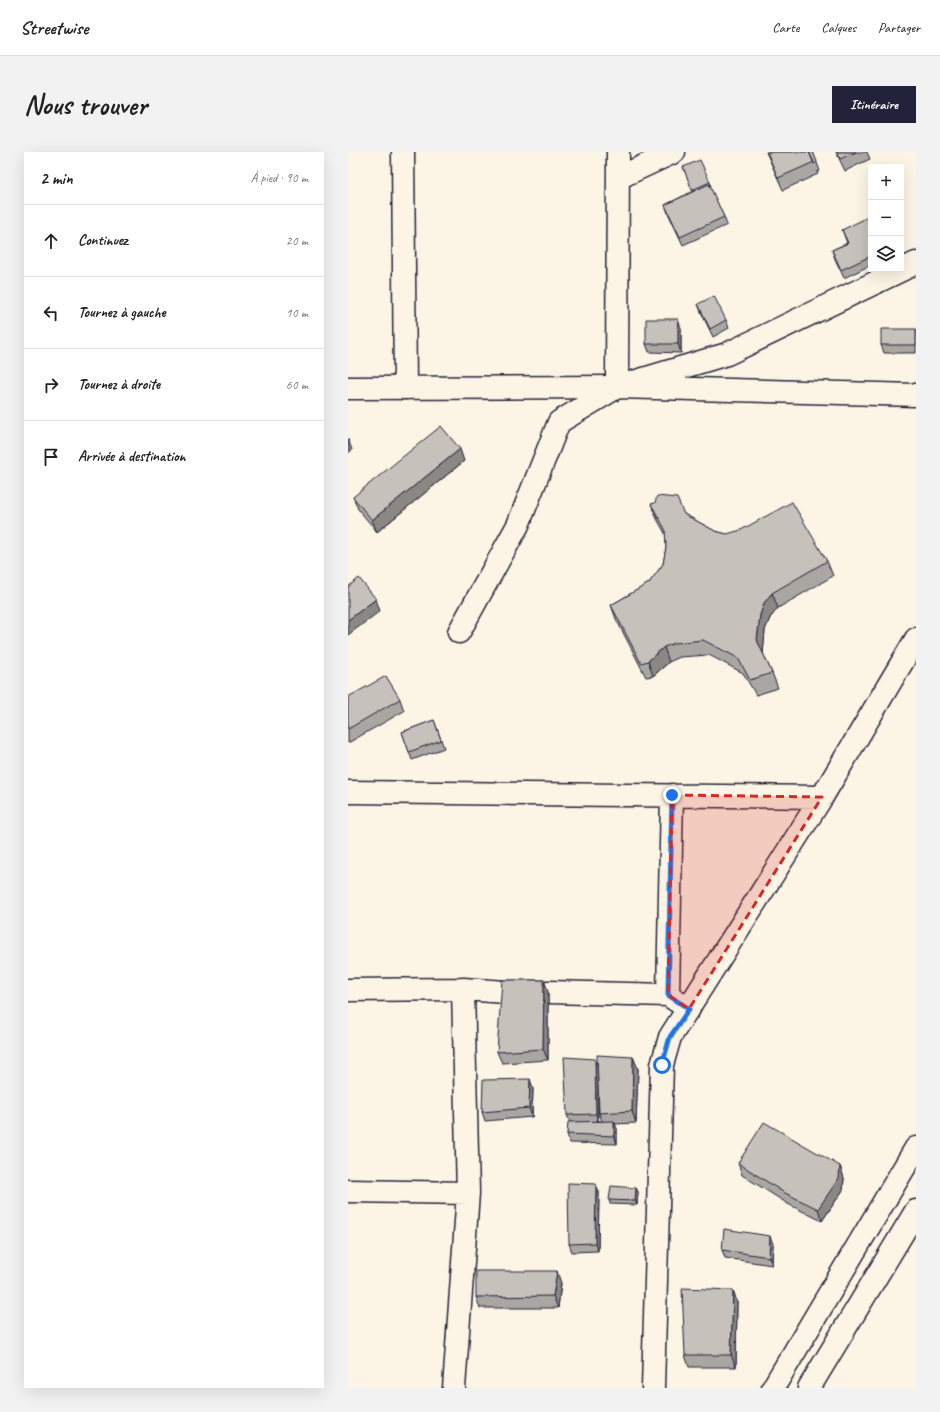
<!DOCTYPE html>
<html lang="fr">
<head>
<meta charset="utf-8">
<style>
  body { margin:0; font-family:Caveat,sans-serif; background:#f2f2f2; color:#222 }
  .controls { position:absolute; right:12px; top:12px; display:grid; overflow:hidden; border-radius:0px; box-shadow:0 4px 16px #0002 }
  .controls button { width:36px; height:36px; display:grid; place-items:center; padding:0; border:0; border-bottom:1px solid #e0e0e0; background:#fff; color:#222; font:20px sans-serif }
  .stop { position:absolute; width:12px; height:12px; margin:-9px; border:3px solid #1a73e8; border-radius:50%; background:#fff }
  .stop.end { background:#1a73e8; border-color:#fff; box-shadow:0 1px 4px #0008 }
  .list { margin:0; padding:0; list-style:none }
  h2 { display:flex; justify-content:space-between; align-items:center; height:52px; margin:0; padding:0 16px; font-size:17px }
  h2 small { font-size:13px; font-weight:400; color:#767676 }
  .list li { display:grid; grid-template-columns:26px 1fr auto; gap:12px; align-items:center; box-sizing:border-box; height:72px; padding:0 16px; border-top:1px solid #e0e0e0 }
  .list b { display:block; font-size:15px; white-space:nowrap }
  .list em { font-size:13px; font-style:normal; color:#767676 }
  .icon { flex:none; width:22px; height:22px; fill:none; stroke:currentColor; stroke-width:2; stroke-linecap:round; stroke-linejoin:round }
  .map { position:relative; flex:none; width:568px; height:1236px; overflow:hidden; border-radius:0px }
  header { display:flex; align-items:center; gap:24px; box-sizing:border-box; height:56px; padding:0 20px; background:#fff; border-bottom:1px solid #e0e0e0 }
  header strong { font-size:19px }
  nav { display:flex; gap:22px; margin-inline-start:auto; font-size:14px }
  .intro { display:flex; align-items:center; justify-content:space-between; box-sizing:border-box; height:96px; padding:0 24px }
  h1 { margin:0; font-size:28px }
  .button { padding:10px 18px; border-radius:0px; background:#22223b; color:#fff; font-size:14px; font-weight:700 }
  main { display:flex; gap:24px; padding:0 24px }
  aside { flex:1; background:#fff; border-radius:0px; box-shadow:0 4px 16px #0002 }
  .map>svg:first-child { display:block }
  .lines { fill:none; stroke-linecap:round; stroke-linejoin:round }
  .street-casing { stroke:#22223b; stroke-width:25 }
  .secondary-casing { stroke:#22223b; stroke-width:25 }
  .street { stroke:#fcf5e5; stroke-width:22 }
  .secondary { stroke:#fcf5e5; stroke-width:22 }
  .wall { fill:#aaa6a1; stroke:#22223b; fill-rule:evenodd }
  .shaded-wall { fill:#8b8783; stroke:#22223b }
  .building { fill:#c6c1bb; stroke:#22223b }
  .route { stroke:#1a73e8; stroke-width:5 }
  .marked { fill:#d62828; fill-opacity:0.2; stroke:#d62828; stroke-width:3; stroke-dasharray:8 5; stroke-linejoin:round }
</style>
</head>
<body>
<header>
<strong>Streetwise</strong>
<nav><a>Carte</a><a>Calques</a><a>Partager</a></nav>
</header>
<div class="intro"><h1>Nous trouver</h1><a class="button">Itinéraire</a></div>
<main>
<aside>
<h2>2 min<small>À pied · 90 m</small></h2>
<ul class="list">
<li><svg class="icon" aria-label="ahead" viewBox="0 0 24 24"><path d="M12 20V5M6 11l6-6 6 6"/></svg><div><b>Continuez</b></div><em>20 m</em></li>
<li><svg class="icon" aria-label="left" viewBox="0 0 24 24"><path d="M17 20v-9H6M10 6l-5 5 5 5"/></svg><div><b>Tournez à gauche</b></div><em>10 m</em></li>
<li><svg class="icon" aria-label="right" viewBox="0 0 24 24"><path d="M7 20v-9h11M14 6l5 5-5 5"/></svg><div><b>Tournez à droite</b></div><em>60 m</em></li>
<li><svg class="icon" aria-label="arrive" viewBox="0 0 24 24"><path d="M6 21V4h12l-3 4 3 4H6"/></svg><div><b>Arrivée à destination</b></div></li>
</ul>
</aside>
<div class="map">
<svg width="568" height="1236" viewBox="0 0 568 1236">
  <rect width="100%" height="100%" fill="#fcf5e5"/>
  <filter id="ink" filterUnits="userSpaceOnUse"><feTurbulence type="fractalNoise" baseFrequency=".025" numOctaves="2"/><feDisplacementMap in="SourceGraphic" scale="8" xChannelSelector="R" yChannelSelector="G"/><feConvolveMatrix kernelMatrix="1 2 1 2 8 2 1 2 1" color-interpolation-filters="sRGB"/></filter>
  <g filter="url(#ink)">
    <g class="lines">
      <defs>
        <path id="street" d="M55,0l2,236
          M270,26l56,-26
          M272,234l107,-32 189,-91
          M111,480l59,-107 41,-103 58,-35 1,-235
          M0,640l474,5
          M0,838l115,-1 43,3h42l120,3 21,14
          M320,843l4,-200
          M0,1039l120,2
          M106,1236l14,-195 -5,-204
          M305,1236l9,-323 8,-28 152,-240 94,-158
          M425,1236l143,-240
          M461,1236l107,-177"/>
        <path id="secondary" d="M0,236l269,-1 299,8"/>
      </defs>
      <!-- street casing -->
      <use href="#street" class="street-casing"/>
      <!-- secondary casing -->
      <use href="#secondary" class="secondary-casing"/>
      <!-- street -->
      <use href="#street" class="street"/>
      <!-- secondary -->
      <use href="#secondary" class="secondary"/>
    </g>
    <!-- wall -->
    <path class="wall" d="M418,0h47l7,19 -3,1 1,2 -35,16z
      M488,0h31l3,7 -25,12z
      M335,15l27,15 1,5h-1l14,30 3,8 -44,20 -15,-32 -3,-8 28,-14z
      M523,67v46l-27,13 -9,-19 -3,-9 15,-7 -5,-13z
      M350,152l28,16 3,8 -16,9 -12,-25z
      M333,176v25l-32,-1 -3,-8z
      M568,177v24h-32l-3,-8z
      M116,309l-87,71 -19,-23 -5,-12z
      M303,352l33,10 31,17 112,30 6,15 -55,32 -8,10 -5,12 -2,23 9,20 6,15 -22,7 -13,-22 -34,-18 -29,2 -11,5 -16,14 -7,1 -30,-58 -5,-14 38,-22 14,-19 3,-17v-12l-9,-16z
      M0,545l52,2 4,12 -56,32z
      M86,568l10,28 -32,12 -10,-28z
      M196,828l4,12v68l-46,3 -5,-11z
      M285,905l5,12 -2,54 -21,1 2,5v15l-47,-1 -3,-9 3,-12 -3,-7 31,-50zM250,941l1,20 3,8h-4z
      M185,936l-1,29 -47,4 -3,-9z
      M390,1011l102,3 4,12 -1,12 -21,31 -34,-17 -46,-29z
      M288,1036l2,4 -1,13 -27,-1 -1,-4z
      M251,1040l-1,59 -26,1 -3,-8z
      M425,1092l-1,21 -47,-7 -3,-8z
      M213,1131l-3,25h-78l-4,-11z
      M385,1138l4,12 -1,65h-47l-4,-12z"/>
    <!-- shaded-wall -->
    <path class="shaded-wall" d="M330,167l3,9v25l-3,-9z
      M0,287l4,11 -4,3z
      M112,297l4,12 -87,71 -5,-12z
      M424,441l6,15 -8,10 -5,12 -2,25 -6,-15 3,-25 4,-12z
      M28,447l4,12 -32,24v-15z
      M316,495l5,15 -16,14 -5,-15z
      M196,828l4,12v68l-5,-11z
      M285,905l5,12 -2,54 -4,-12z
      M247,907l3,8v56l-2,-9z
      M182,927l3,9 -1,29 -3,-9z
      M266,969l3,8v15l-3,-8z
      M492,1014l4,12 -1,12 -21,31 -4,-12z
      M248,1032l3,8 -1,59 -3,-8z
      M288,1036l2,4 -1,13 -2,-4z
      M422,1084l3,8 -1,21 -3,-8z
      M209,1119l4,12 -3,25 -5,-12z
      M385,1138l4,12 -1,65 -5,-12z"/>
    <!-- building -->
    <path class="building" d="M419,0h42l5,10 -36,16z
      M461,0h4l4,10 -3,2z
      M489,0h19l-16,7z
      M352,8l10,22 -18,8 -9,-23z
      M361,32l15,33 -44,20 -15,-32z
      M522,64l1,3v37l-30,14 -9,-20 16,-7 -6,-13z
      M366,144l12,24 -16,9 -12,-25z
      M298,167h32v25h-32z
      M533,177h35v16h-35z
      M93,274l19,23 -88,71 -19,-23z
      M309,344l20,2 7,16 31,17 12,3 14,-4 51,-28 35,59 -55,32 -8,10 -4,12 -3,25 15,33 -22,7 -12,-22 -35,-18 -28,3 -11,4 -16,14 -7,2 -30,-58 38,-22 14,-19 3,-17 -1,-18 -14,-25 4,-1z
      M11,426l17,21 -28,21v-33z
      M38,524l14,23 -52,30v-32z
      M86,568l7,20 -32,12 -7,-20z
      M154,828h42l-1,69 -46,3z
      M249,903l36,2 -1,54 -33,2z
      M216,905l31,2 1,55 -29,1z
      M182,927l-1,29 -47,4 1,-32z
      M266,969v15l-47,-2 1,-12z
      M416,970l76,44 -1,12 -21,31 -35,-17 -45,-29z
      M220,1031l28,1 -1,59 -26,1z
      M263,1034l25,2 -1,13 -26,-1z
      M376,1077l46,7 -1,21 -47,-7z
      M128,1119h81l-4,25 -77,1z
      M334,1136l51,2 -2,65h-46z"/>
  </g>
  <g class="lines" filter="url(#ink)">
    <!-- route -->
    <path class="route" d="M314,913l8,-28 19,-28 -21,-14 4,-200"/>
  </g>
  <!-- marked area -->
  <path class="marked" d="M324,643l150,2 -133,212 -21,-14z"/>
</svg>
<div class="controls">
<button>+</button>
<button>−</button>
<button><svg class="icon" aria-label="layers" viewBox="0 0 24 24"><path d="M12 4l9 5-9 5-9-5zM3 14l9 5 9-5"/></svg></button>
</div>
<div class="stop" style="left:314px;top:913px"></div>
<div class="stop end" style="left:324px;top:643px"></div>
</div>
</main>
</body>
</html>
